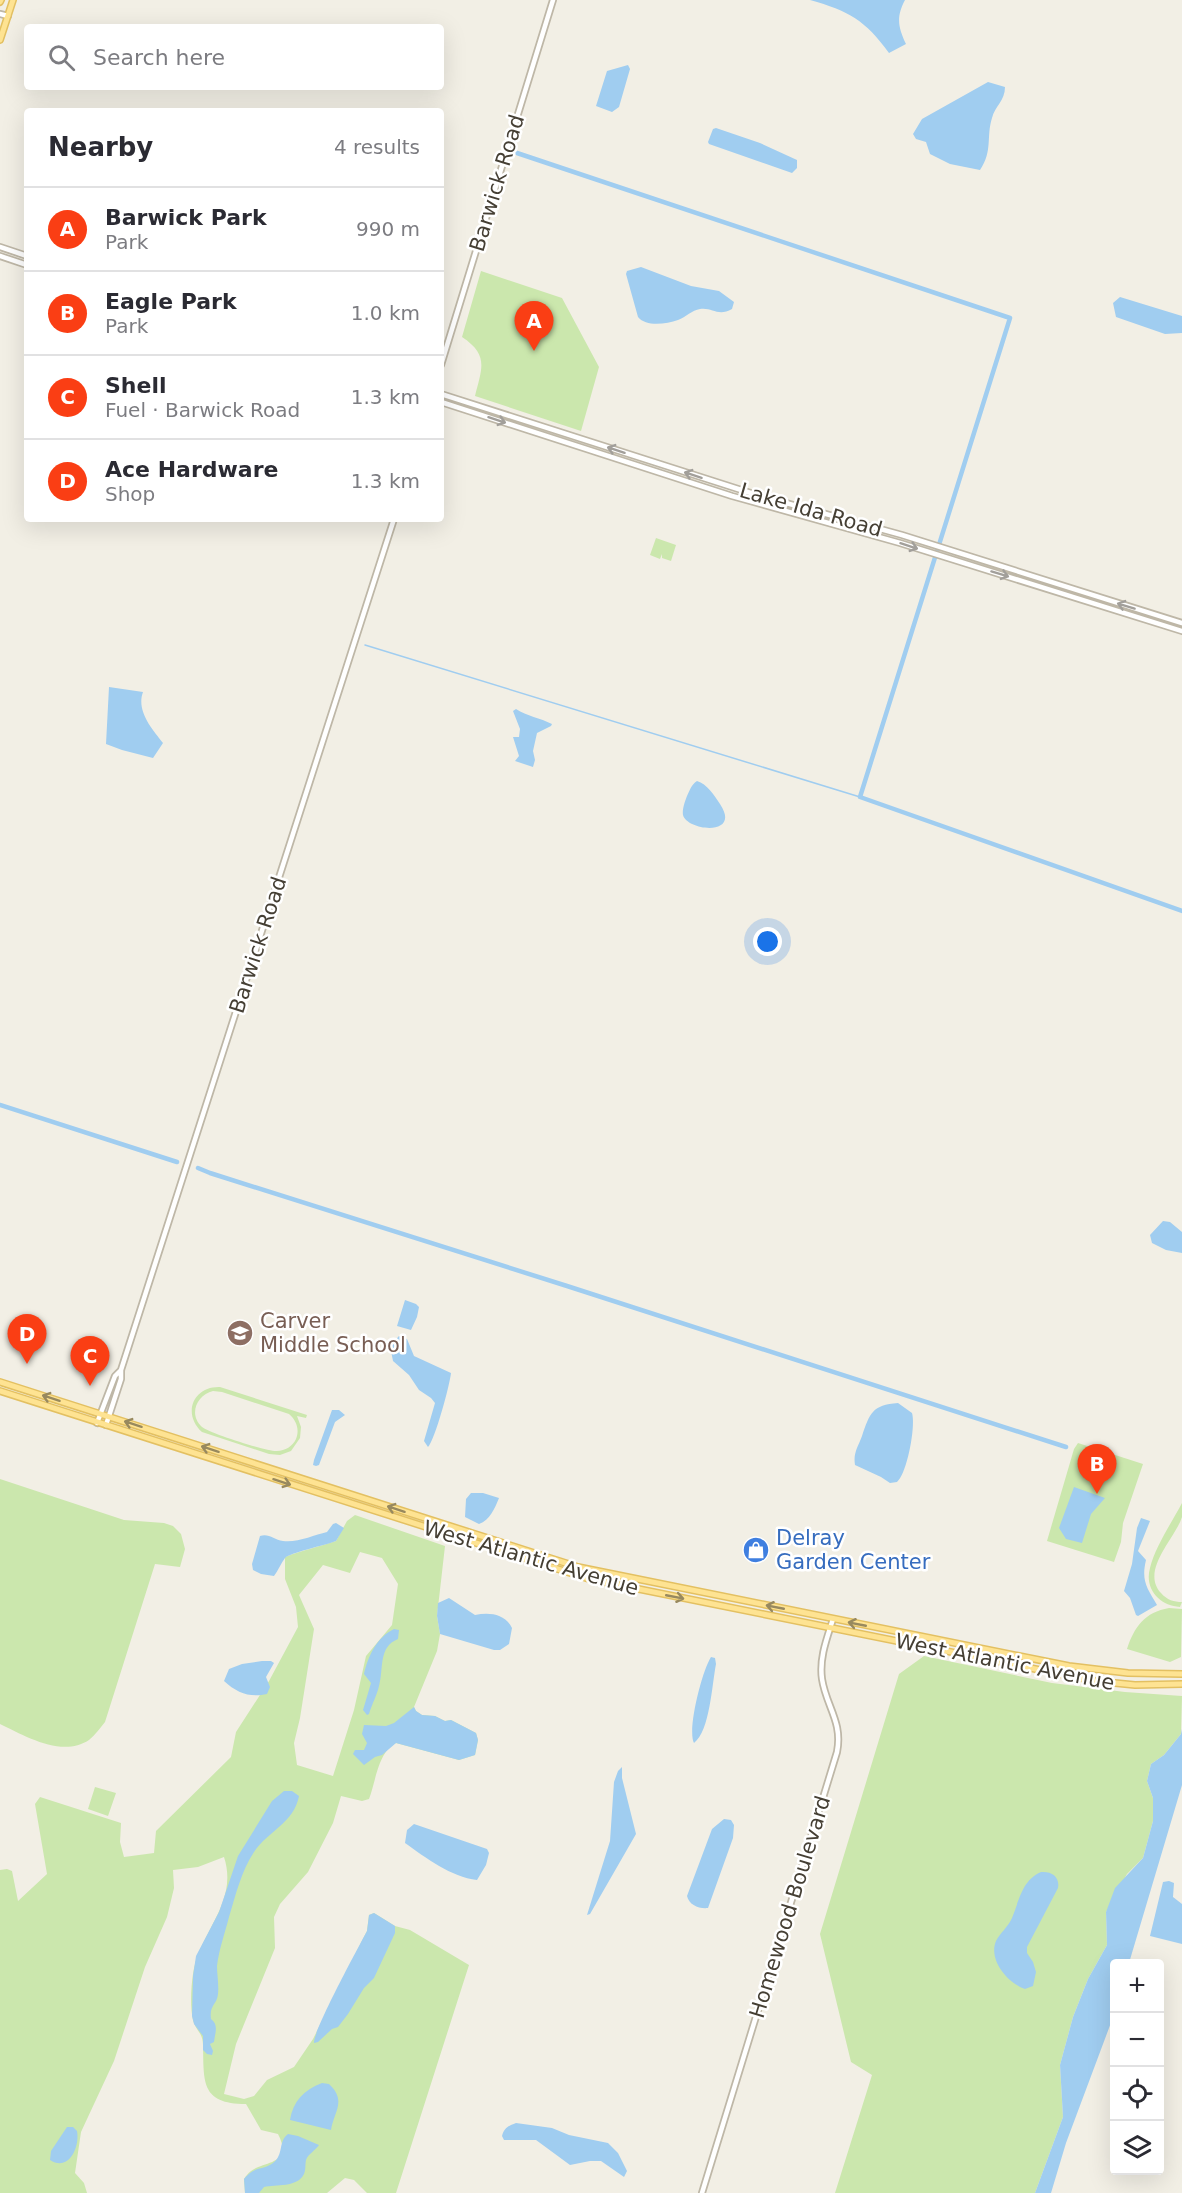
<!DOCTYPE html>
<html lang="en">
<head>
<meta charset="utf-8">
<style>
  body { margin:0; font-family:"DejaVu Sans",sans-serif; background:#f2f2f3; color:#2b2b33 }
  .controls { position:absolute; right:18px; bottom:18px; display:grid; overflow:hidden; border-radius:6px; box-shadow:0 6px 24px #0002 }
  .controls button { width:54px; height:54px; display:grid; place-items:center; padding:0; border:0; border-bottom:2px solid #e1e1e2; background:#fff; color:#2b2b33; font:30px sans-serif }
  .you { position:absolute; left:768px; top:942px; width:21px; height:21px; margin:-15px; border:4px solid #fff; border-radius:50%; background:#1a73e8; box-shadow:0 0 0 9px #1a73e833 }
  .badge { display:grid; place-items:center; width:39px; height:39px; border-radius:50%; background:#fa3e14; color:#fff; font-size:20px; font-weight:700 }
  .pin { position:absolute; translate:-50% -50px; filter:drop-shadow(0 2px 3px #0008) }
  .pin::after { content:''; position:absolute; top:32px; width:21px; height:18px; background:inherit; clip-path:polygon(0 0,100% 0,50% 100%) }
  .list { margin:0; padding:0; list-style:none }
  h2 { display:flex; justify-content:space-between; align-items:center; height:78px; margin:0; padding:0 24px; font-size:26px }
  h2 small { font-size:20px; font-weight:400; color:#7c7c81 }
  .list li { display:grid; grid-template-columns:39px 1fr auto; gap:18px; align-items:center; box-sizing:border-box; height:84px; padding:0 24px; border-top:2px solid #e1e1e2 }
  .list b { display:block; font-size:22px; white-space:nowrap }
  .list p { margin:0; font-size:20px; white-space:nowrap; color:#7c7c81 }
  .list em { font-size:20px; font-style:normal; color:#7c7c81 }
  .icon { flex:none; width:33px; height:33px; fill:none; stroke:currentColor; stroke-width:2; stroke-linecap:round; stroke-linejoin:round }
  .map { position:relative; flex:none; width:1182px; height:2193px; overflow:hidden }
  .search { position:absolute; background:#fff; box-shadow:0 6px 24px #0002; left:24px; top:24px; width:420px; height:66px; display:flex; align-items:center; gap:15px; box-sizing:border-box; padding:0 21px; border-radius:6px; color:#7c7c81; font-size:22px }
  .panel { position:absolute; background:#fff; box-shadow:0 6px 24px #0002; left:24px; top:108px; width:420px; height:414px; border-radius:6px }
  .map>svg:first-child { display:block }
  .green { fill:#cbe7ad; fill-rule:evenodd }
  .water { fill:#a0cdf0 }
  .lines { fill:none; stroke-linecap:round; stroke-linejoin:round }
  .stream { stroke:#a0cdf0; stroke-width:1.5 }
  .canal { stroke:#a0cdf0; stroke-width:4.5 }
  .minor-casing { stroke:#beb7a7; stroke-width:8 }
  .major-casing { stroke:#e3c062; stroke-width:8 }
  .minor { stroke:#fff; stroke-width:4.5 }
  .major { stroke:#fee392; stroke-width:5 }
  .oneway { stroke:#a29f9a }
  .oneway2 { stroke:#98895e }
  .labels { text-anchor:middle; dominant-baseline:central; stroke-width:5; stroke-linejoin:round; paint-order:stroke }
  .street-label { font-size:21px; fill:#453f34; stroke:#fff }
  .education-label { font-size:21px; fill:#785e54; stroke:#fff; text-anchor:start }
  .shop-label { font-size:21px; fill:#366cbe; stroke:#fff; text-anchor:start }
</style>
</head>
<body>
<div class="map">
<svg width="1182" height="2193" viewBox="0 0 1182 2193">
  <rect width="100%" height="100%" fill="#f2efe5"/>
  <!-- green -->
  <path class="green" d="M481,271l81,27 37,69 -18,64 -106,-35c7,-28 14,-41 -13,-59z
    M656,538l20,7 -5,16 -9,-3v-4l-2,5 -10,-4z
    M220,1387l87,28 -1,3 -9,-2 4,11 -1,11 -9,13 -11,4 -11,-1 -67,-22c-20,-18 -9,-46 18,-45zM213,1391l9,1 67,22c7,6 11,15 7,25 -3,7 -11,12 -19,12 -9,1 -68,-18 -75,-24 -14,-13 -5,-32 11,-36z
    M1078,1443l65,21 -20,59 -2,19 -7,20 -67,-21 27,-92z
    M0,1479l124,41 40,3 9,3 8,8 4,15 -5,18 -25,-3 -50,158c-5,6 -10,13 -16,18 -27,18 -64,-4 -89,-16z
    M1182,1503c0,4 0,10 0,14 -7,22 -42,53 -21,76 6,7 13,9 21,9l-2,5c-20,-1 -36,-18 -30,-39 5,-21 22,-46 32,-65z
    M355,1515l90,31 -8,70 3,18 -3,17 -23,56 2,4 6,4 13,1 10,5 6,-1 25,13 2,7 -3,15 -16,5 -63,-17c-18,9 -20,38 -27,56l-7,2 -21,-5 -8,27 -25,49 -28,32 -6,13 1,31 -39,96 -12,50 20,5 10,-3 13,-16 27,-13 19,-28 54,-108 2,-16 5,-2 21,13 15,4 59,35 -73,228h-29l-13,-13 -9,-2 -18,15h-82l-1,-14c2,-3 4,-6 7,-8 12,-10 43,-6 27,-37l-17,-4 -15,-26c-46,0 -42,-23 -43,-59 0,-12 -7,-14 -10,-25 -3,-13 -2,-33 0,-46 6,-42 46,-71 31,-117l-26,10 -25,3 1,18 -7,29 -22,50 -31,94 -33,71 -6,41 9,10 3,10h-87v-323l7,-1 5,2 6,30 29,-27 -12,-70 5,-7 81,26 -1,19 4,15 30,-4 2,-22 75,-74 5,-25 33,-51 29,-54 -2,-20 -11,-28v-22c17,-7 34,-10 51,-16l11,-20zM360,1552l22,6 16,26 -6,41 -26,31 -12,54 -21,66 -36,-11 -3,-22 6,-25 14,-89 -15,-34 24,-30 27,8z
    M1169,1608l13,1 -1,48 -11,5 -43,-13c7,-22 18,-37 42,-41z
    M924,1656l128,27 73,9 57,4 -1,38 -17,21 -13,9 -4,17 6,17v23l-10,37 -16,16 -21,38 1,33 -19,34 -15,38 -13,48 3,52 -28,76h-200l37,-118 -21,-13 -31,-128 79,-260z
    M95,1787l21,6 -8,23 -20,-7z"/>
  <!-- water -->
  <path class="water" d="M810,0h95c-9,17 -7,27 1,44l-17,9c-24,-33 -40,-42 -79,-53z
    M628,65l2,4 -11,38 -7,5 -16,-6 11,-35z
    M988,82l17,5c0,14 -10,19 -13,31 -6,19 1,33 -12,52l-30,-6 -20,-10 -4,-12 -10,-3 -3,-5 9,-15z
    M716,128l44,15 37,17v8l-5,5 -83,-29 -1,-2 5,-13z
    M641,267l50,19 28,5 15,11 -2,7c-14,8 -20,-2 -32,0 -8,1 -14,8 -22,11 -12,4 -32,7 -40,-3l-12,-43 1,-3z
    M1120,297l62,19v17l-17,1 -49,-17 -3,-14z
    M109,687l34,5c-7,19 9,37 20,51l-10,15 -31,-8 -16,-6z
    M516,709c11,7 24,9 36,15l-1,2 -14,7 -4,18 2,9 -2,7 -18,-6 4,-5 -6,-19h6l1,-8 -7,-18z
    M697,781c10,3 17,14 23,23 22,33 -33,27 -37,11 -1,-5 2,-14 4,-19 3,-6 4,-11 10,-15z
    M1163,1221l7,1 12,10v21l-16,-3 -14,-7 -2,-8z
    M405,1300l11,4 3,3 -2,10 -6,13 -14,-4z
    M399,1336l8,3 7,17 37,17c-1,11 -16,67 -23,74l-4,-6 11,-38 -4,-5 -12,-8 -10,-15 -16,-14 -3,-15z
    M898,1403l14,10c4,13 -5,61 -15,69l-7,1 -9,-6 -26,-12c-2,-12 3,-18 7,-29 8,-23 10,-31 36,-33z
    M332,1410h7l6,5 -10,7 -16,43 -3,1 -3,-1 1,-5z
    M1074,1487l31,11 -14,16 -9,29 -16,-4 -7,-11z
    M471,1493h12l16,5c-4,10 -9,22 -20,26l-14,-7 1,-18z
    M1141,1518l9,3 -12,30 8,9c-5,21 1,28 11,45l-19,11 -2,-1 -6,-17 -6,-7 8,-27 5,-36z
    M336,1523l8,5 -8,13c-10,4 -47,12 -51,17 -4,5 -7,13 -11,18l-13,-2 -8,-4 -1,-6 8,-28c9,-3 14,4 23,5 14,2 31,-6 44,-9l6,-8z
    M449,1598l26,17c15,-3 30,-1 37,13l-3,16 -9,6h-6l-54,-16 -3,-18 1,-13z
    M394,1629l5,1 -1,9c-20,8 -14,29 -19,47 -2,9 -7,18 -10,28l-2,1 -4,-5 8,-27 -7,-9c4,-18 13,-37 30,-45z
    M711,1657l4,1 1,6c-4,20 -6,67 -22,79 -7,-13 8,-72 17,-86z
    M262,1661h9l3,2 -8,14 4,10 -3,7c-17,4 -30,-1 -43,-13l5,-12 13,-5z
    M414,1707l2,4 6,4 13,1 10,5 6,-1 25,13 2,7 -3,15 -16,5 -63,-17 -14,12 -7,2 -11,8 -11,-11 2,-4h9l3,-7 -5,-9 2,-9 22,1 8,-3z
    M1182,1729v56l-53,178 -15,1v47l-2,9 -46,123 -15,50h-16l28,-76 -3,-52 13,-48 15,-38 19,-34 -1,-33 9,-24 28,-30 10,-37v-23l-6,-17 4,-17 13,-9 17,-21z
    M622,1767v11l14,56 -46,80 -3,1 23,-74 4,-59 4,-11z
    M284,1791h8l7,5c-5,27 -31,35 -45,56 -13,20 -18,42 -25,65 -4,16 -10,32 -12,49 0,9 2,18 1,28 -1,11 -9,11 -7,25 8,6 4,14 3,23l-4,2 3,7 -1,4 -5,-1 -4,-4v-14l-9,-12 -2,-8 1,-40 3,-20 23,-44 19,-56 34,-55z
    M724,1819l7,1 3,5 -1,13 -25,70c-9,1 -19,-3 -21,-12l25,-67z
    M414,1824l73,25 2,4 -3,12 -9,15c-26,-3 -51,-22 -72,-37l2,-13z
    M1041,1872c11,-1 19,5 17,16l-31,59v6l6,9 3,10 -3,14 -8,3c-17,-6 -37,-29 -29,-48 4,-8 12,-14 16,-23 7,-17 10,-38 29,-46z
    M1169,1881l5,2 -1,14 9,7v40l-32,-8 13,-54z
    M374,1913l21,13v7l-21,45 -10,10 -16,26 -10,13 -6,2 -14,13 -4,1c-1,-12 44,-95 53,-112l2,-16z
    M322,2083l7,1c18,17 5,27 2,46l-41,-10c3,-19 14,-30 32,-37z
    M516,2123l36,5 17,7 39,8 10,10 9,18 -3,6 -23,-16h-11l-20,4 -34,-25h-32l-2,-4c2,-8 6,-10 14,-13z
    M67,2127h6l4,4c3,16 -8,41 -27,29l1,-9z
    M288,2134l10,2 21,9c-3,5 -11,9 -13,15 -1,5 0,9 -2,14 -7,14 -28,10 -40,13l-5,6h-14l-1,-14c12,-14 18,-8 29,-16 11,-8 5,-22 15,-29z"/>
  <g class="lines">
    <!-- stream -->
    <path class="stream" d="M365,645l495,152"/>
    <!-- canal -->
    <path class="canal" d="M517,153l493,165 -150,479 322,114
      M0,1105l177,57
      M198,1168l12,5 357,113 499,161"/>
    <defs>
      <path id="minor" d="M0,14l8,2
        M0,247l27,9
        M0,256l27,9
        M441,365l112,-365
        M441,394l316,101 145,40 280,88
        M441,402l291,94 168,47 282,88
        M97,1423l18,-47 6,-6
        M106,1425l15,-46v-9l273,-851
        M702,2193l135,-441c6,-30 -11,-46 -15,-73 -3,-21 5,-41 11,-60"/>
      <path id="major" d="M0,2l1,-2
        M0,40l13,-40
        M0,1382l578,185 491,99 59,7 54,1
        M0,1391l589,188 506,102 40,4 47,-1"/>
    </defs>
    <!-- minor casing -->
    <use href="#minor" class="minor-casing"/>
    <!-- major casing -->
    <use href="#major" class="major-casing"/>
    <!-- minor -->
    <use href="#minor" class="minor"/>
    <!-- major -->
    <use href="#major" class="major"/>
  </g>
  <!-- one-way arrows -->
  <defs><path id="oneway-shaft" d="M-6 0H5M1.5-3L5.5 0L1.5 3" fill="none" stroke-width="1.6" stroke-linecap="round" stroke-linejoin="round" transform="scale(1.5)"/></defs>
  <g class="oneway">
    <use href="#oneway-shaft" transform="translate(497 420) rotate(18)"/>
    <use href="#oneway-shaft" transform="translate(616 450) rotate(-162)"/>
    <use href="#oneway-shaft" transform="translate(693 475) rotate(-162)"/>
    <use href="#oneway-shaft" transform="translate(909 546) rotate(18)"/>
    <use href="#oneway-shaft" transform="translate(1000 574) rotate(17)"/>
    <use href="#oneway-shaft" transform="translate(1126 606) rotate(-163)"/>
  </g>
  <g class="oneway2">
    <use href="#oneway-shaft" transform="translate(51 1398) rotate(-162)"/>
    <use href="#oneway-shaft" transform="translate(133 1424) rotate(-162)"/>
    <use href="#oneway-shaft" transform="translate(210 1449) rotate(-162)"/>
    <use href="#oneway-shaft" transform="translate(282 1482) rotate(18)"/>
    <use href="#oneway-shaft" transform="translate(396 1509) rotate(-162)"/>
    <use href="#oneway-shaft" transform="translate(675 1597) rotate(11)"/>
    <use href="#oneway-shaft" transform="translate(775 1607) rotate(-169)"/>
    <use href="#oneway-shaft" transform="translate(857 1624) rotate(-169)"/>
  </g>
  <!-- icons -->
  <defs>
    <symbol id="school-disc" viewBox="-11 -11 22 22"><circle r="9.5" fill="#8d6e63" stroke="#fff"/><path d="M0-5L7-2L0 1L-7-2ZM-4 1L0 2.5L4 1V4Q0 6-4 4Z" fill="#fff"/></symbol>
    <symbol id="shop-disc" viewBox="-11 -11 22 22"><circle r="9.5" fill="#3f7fe0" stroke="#fff"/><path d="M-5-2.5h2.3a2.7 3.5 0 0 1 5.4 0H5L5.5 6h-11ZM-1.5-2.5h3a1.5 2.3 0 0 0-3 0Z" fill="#fff"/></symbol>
  </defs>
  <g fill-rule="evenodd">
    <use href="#school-disc" x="225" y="1318" width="30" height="30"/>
    <use href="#shop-disc" x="741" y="1535" width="30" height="30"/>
  </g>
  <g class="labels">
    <!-- street labels -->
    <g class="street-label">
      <text transform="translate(497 183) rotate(-73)">Barwick Road</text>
      <text transform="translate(811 510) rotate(16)">Lake Ida Road</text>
      <text transform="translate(258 945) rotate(-72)">Barwick Road</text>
      <text transform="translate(531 1558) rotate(16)">West Atlantic Avenue</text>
      <text transform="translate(1005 1662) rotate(11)">West Atlantic Avenue</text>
      <text transform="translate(790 1907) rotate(-73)">Homewood Boulevard</text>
    </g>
    <!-- education labels -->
    <g class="education-label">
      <text x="260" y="1321">Carver<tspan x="260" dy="24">Middle School</tspan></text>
    </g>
    <!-- shop labels -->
    <g class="shop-label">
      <text x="776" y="1538">Delray<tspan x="776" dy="24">Garden Center</tspan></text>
    </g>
  </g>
</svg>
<div class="controls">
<button>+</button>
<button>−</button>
<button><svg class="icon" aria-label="locate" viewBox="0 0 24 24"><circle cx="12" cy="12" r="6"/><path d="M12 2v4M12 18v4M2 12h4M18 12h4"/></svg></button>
<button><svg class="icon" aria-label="layers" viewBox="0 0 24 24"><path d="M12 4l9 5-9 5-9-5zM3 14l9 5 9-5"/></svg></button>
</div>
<div class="you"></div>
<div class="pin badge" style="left:534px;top:351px">A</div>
<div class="pin badge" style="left:1097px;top:1494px">B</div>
<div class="pin badge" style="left:90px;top:1386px">C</div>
<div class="pin badge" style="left:27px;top:1364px">D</div>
<div class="search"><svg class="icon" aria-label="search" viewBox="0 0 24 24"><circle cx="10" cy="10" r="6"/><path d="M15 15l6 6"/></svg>Search here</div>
<section class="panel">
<h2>Nearby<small>4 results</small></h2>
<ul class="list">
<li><span class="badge">A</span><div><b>Barwick Park</b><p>Park</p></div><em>990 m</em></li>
<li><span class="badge">B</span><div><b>Eagle Park</b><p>Park</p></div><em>1.0 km</em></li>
<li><span class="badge">C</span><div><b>Shell</b><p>Fuel · Barwick Road</p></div><em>1.3 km</em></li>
<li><span class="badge">D</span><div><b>Ace Hardware</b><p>Shop</p></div><em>1.3 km</em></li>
</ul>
</section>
</div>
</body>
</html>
